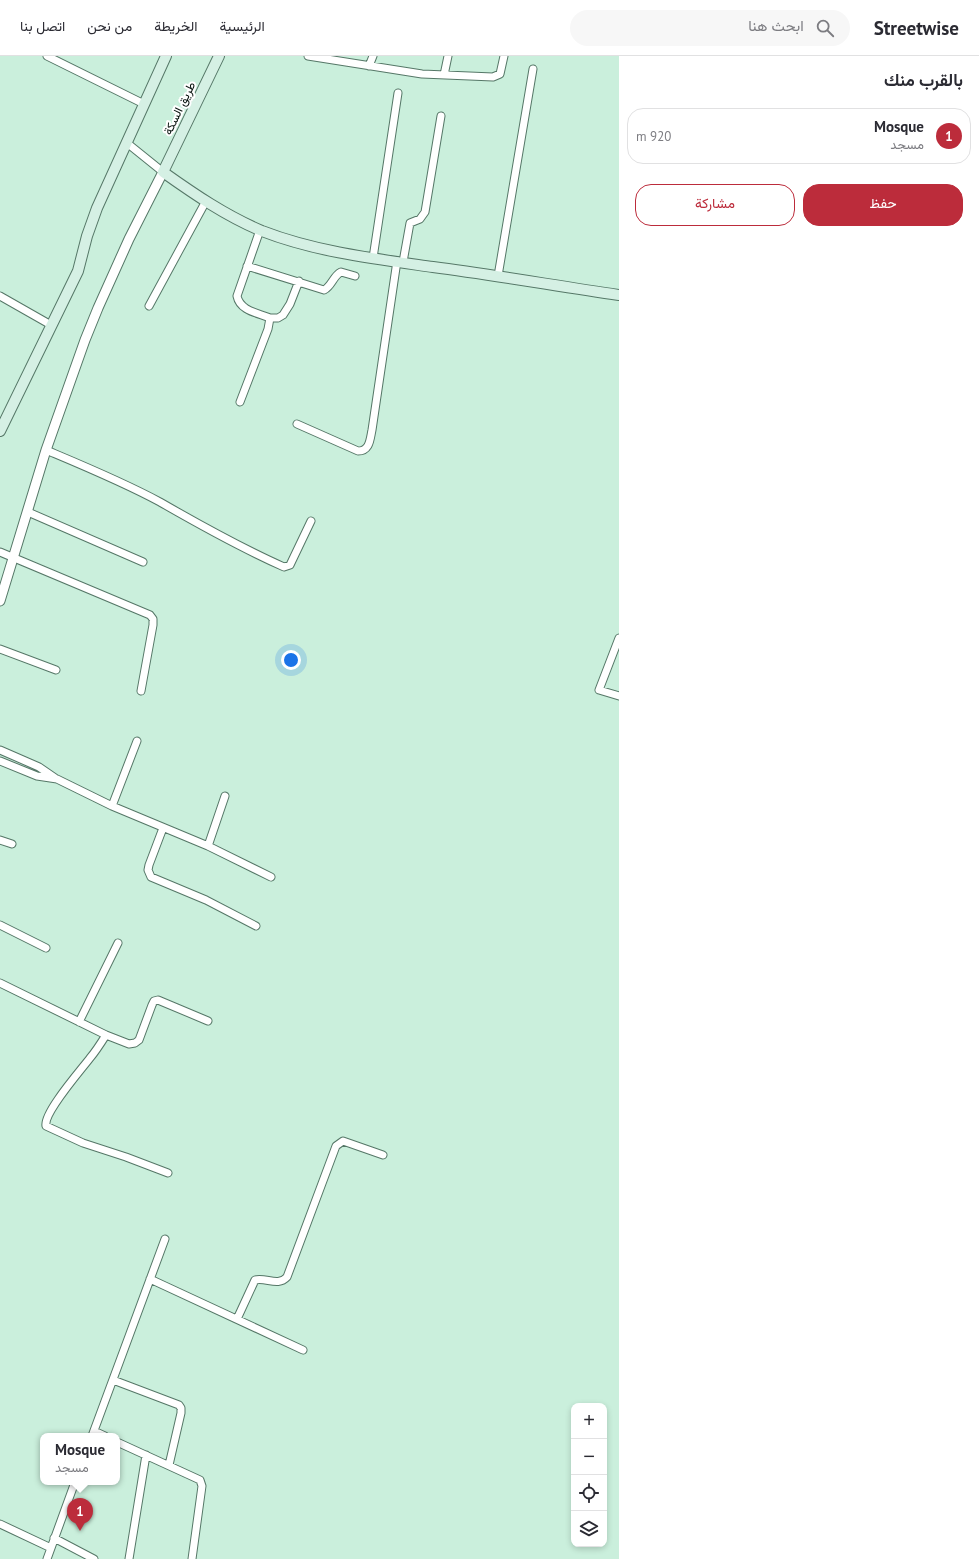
<!DOCTYPE html>
<html lang="ar">
<head>
<meta charset="utf-8">
<style>
  body { margin:0; font-family:"PT Sans",Vazirmatn,sans-serif; background:#f7f7f7; color:#2b2b33; direction:rtl }
  .controls { position:absolute; right:12px; bottom:12px; display:grid; overflow:hidden; border-radius:8px; box-shadow:0 2px 6px #0003 }
  .controls button { width:36px; height:36px; display:grid; place-items:center; padding:0; border:0; border-bottom:1px solid #e1e1e2; background:#fff; color:#2b2b33; font:20px sans-serif }
  .you { position:absolute; left:291px; top:604px; width:14px; height:14px; margin:-10px; border:3px solid #fff; border-radius:50%; background:#1a73e8; box-shadow:0 0 0 6px #1a73e833 }
  .badge { display:grid; place-items:center; width:26px; height:26px; border-radius:50%; background:#bc2c3b; color:#fff; font-size:13px; font-weight:700 }
  .pin { position:absolute; translate:-50% -33px; filter:drop-shadow(0 1px 2px #0008) }
  .pin::after { content:''; position:absolute; top:21px; width:14px; height:12px; background:inherit; clip-path:polygon(0 0,100% 0,50% 100%) }
  .popup { position:absolute; left:40px; top:1377px; width:80px; height:52px; box-sizing:border-box; display:grid; place-content:center; border-radius:8px; background:#fff; filter:drop-shadow(0 1px 3px #0005); font-size:13px; white-space:nowrap; color:#7c7c81 }
  .popup b { font-size:15px; color:#2b2b33 }
  .popup::after { content:''; position:absolute; left:50%; top:100%; margin-left:-8px; border:8px solid transparent; border-top-color:#fff }
  .list { margin:0; padding:0; list-style:none }
  h2 { display:flex; justify-content:space-between; align-items:center; height:52px; margin:0; padding:0 16px; font-size:17px }
  h2 small { font-size:13px; font-weight:400; color:#7c7c81 }
  .list li { display:grid; grid-template-columns:26px 1fr auto; gap:12px; align-items:center; box-sizing:border-box; height:56px; margin:0 8px 8px; padding:0 8px; border:1px solid #e1e1e2; border-radius:16px }
  .list b { display:block; font-size:15px; white-space:nowrap }
  .list p { margin:0; font-size:13px; white-space:nowrap; color:#7c7c81 }
  .list em { font-size:13px; font-style:normal; color:#7c7c81 }
  .actions { display:flex; gap:8px; padding:12px 16px }
  .actions a { flex:1; padding:9px 0; border:1px solid #bc2c3b; border-radius:16px; text-align:center; font-size:14px; color:#bc2c3b }
  .actions .main { background:#bc2c3b; color:#fff }
  .icon { flex:none; width:22px; height:22px; fill:none; stroke:currentColor; stroke-width:2; stroke-linecap:round; stroke-linejoin:round }
  .map { position:relative; flex:none; width:619px; height:1503px; overflow:hidden; direction:ltr }
  header { display:flex; align-items:center; gap:24px; box-sizing:border-box; height:56px; padding:0 20px; background:#fff; border-bottom:1px solid #e1e1e2 }
  header strong { font-size:19px }
  nav { display:flex; gap:22px; margin-inline-start:auto; font-size:14px }
  .search { width:280px; height:36px; background:#f7f7f7; display:flex; align-items:center; gap:10px; box-sizing:border-box; padding:0 14px; border-radius:22px; color:#7c7c81; font-size:15px }
  main { display:flex }
  aside { flex:1; background:#fff }
  .map>svg:first-child { display:block }
  .lines { fill:none; stroke-linecap:round; stroke-linejoin:round }
  .minor-casing { stroke:#557767; stroke-width:9 }
  .tertiary-casing { stroke:#557767; stroke-width:11 }
  .secondary-casing { stroke:#557767; stroke-width:12 }
  .minor { stroke:#fff; stroke-width:7 }
  .tertiary { stroke:#fff; stroke-width:9 }
  .secondary { stroke:#d5f0e4; stroke-width:10 }
  .labels { text-anchor:middle; dominant-baseline:central; stroke-width:4; stroke-linejoin:round; paint-order:stroke }
  .street-label { font-size:12px; fill:#030e09; stroke:#fff }
</style>
</head>
<body>
<header>
<strong>Streetwise</strong>
<div class="search"><svg class="icon" aria-label="search" viewBox="0 0 24 24"><circle cx="10" cy="10" r="6"/><path d="M15 15l6 6"/></svg>ابحث هنا</div>
<nav><a>الرئيسية</a><a>الخريطة</a><a>من نحن</a><a>اتصل بنا</a></nav>
</header>
<main>
<aside>
<h2>بالقرب منك<small></small></h2>
<ul class="list">
<li><span class="badge">1</span><div><b>Mosque</b><p>مسجد</p></div><em>920 m</em></li>
</ul>
<div class="actions"><a class="main">حفظ</a><a>مشاركة</a></div>
</aside>
<div class="map">
<svg width="619" height="1503" viewBox="0 0 619 1503">
  <rect width="100%" height="100%" fill="#caefdc"/>
  <g class="lines">
    <defs>
      <path id="minor" d="M47,0l97,48
        M308,0l114,18 71,3 7,-3 4,-18
        M369,10l4,-10
        M444,19l4,-19
        M127,87l36,29
        M373,202l25,-165
        M403,206l7,-39 10,-4 5,-7 16,-96
        M247,210l77,24c8,-4 9,-14 17,-18l14,4
        M498,220l35,-207
        M0,240l51,29
        M149,250l57,-105
        M270,262h8l5,-3 7,-11 9,-23
        M240,346l28,-73 2,-11c-12,-5 -30,-7 -33,-22l23,-66
        M297,368l61,27c12,0 12,-12 14,-21l25,-169
        M46,394c38,16 77,32 114,52 40,23 81,46 124,65l6,-2 21,-44
        M28,456l115,50
        M0,496l150,63 3,4v6l-12,66
        M619,582l-20,52 20,6
        M0,593l56,21
        M0,694l39,17 16,11
        M0,705l37,15 20,3 55,27 96,40 63,31
        M112,750l25,-65
        M163,772l-14,37 -1,5 3,7 55,23 50,26
        M0,784l12,4
        M208,790l17,-50
        M0,869l46,23
        M0,927l106,52 23,9 6,-1 4,-3 13,-35 2,-4 4,-1 50,21
        M79,966l39,-79
        M106,979c-5,8 -10,16 -16,23 -9,12 -47,55 -44,68l37,17 43,14 42,16
        M150,1223l153,71
        M237,1263l18,-39c11,-3 23,7 32,-3l49,-131 7,-5 40,14
        M113,1324l66,25 2,3v5l-12,52
        M94,1375l11,5
        M92,1380l73,-197
        M117,1386l83,38 2,6 -10,73
        M0,1468l51,24
        M54,1482l40,21
        M47,1503l28,-77
        M129,1503l17,-104"/>
      <path id="tertiary" d="M0,545l46,-151 39,-110 13,-32 31,-69 34,-67"/>
      <path id="secondary" d="M219,0l-56,116c31,22 63,44 99,59 54,21 114,28 171,36 62,8 124,19 186,28
        M0,375l78,-160 9,-35 10,-28 69,-152"/>
    </defs>
    <!-- minor casing -->
    <use href="#minor" class="minor-casing"/>
    <!-- tertiary casing -->
    <use href="#tertiary" class="tertiary-casing"/>
    <!-- secondary casing -->
    <use href="#secondary" class="secondary-casing"/>
    <!-- minor -->
    <use href="#minor" class="minor"/>
    <!-- tertiary -->
    <use href="#tertiary" class="tertiary"/>
    <!-- secondary -->
    <use href="#secondary" class="secondary"/>
  </g>
  <g class="labels">
    <!-- street labels -->
    <g class="street-label">
      <text transform="translate(179 52) rotate(-64)">طريق السكة</text>
    </g>
  </g>
</svg>
<div class="controls">
<button>+</button>
<button>−</button>
<button><svg class="icon" aria-label="locate" viewBox="0 0 24 24"><circle cx="12" cy="12" r="6"/><path d="M12 2v4M12 18v4M2 12h4M18 12h4"/></svg></button>
<button><svg class="icon" aria-label="layers" viewBox="0 0 24 24"><path d="M12 4l9 5-9 5-9-5zM3 14l9 5 9-5"/></svg></button>
</div>
<div class="you"></div>
<div class="pin badge" style="left:80px;top:1475px">1</div>
<div class="popup"><b>Mosque</b>مسجد</div>
</div>
</main>
</body>
</html>
